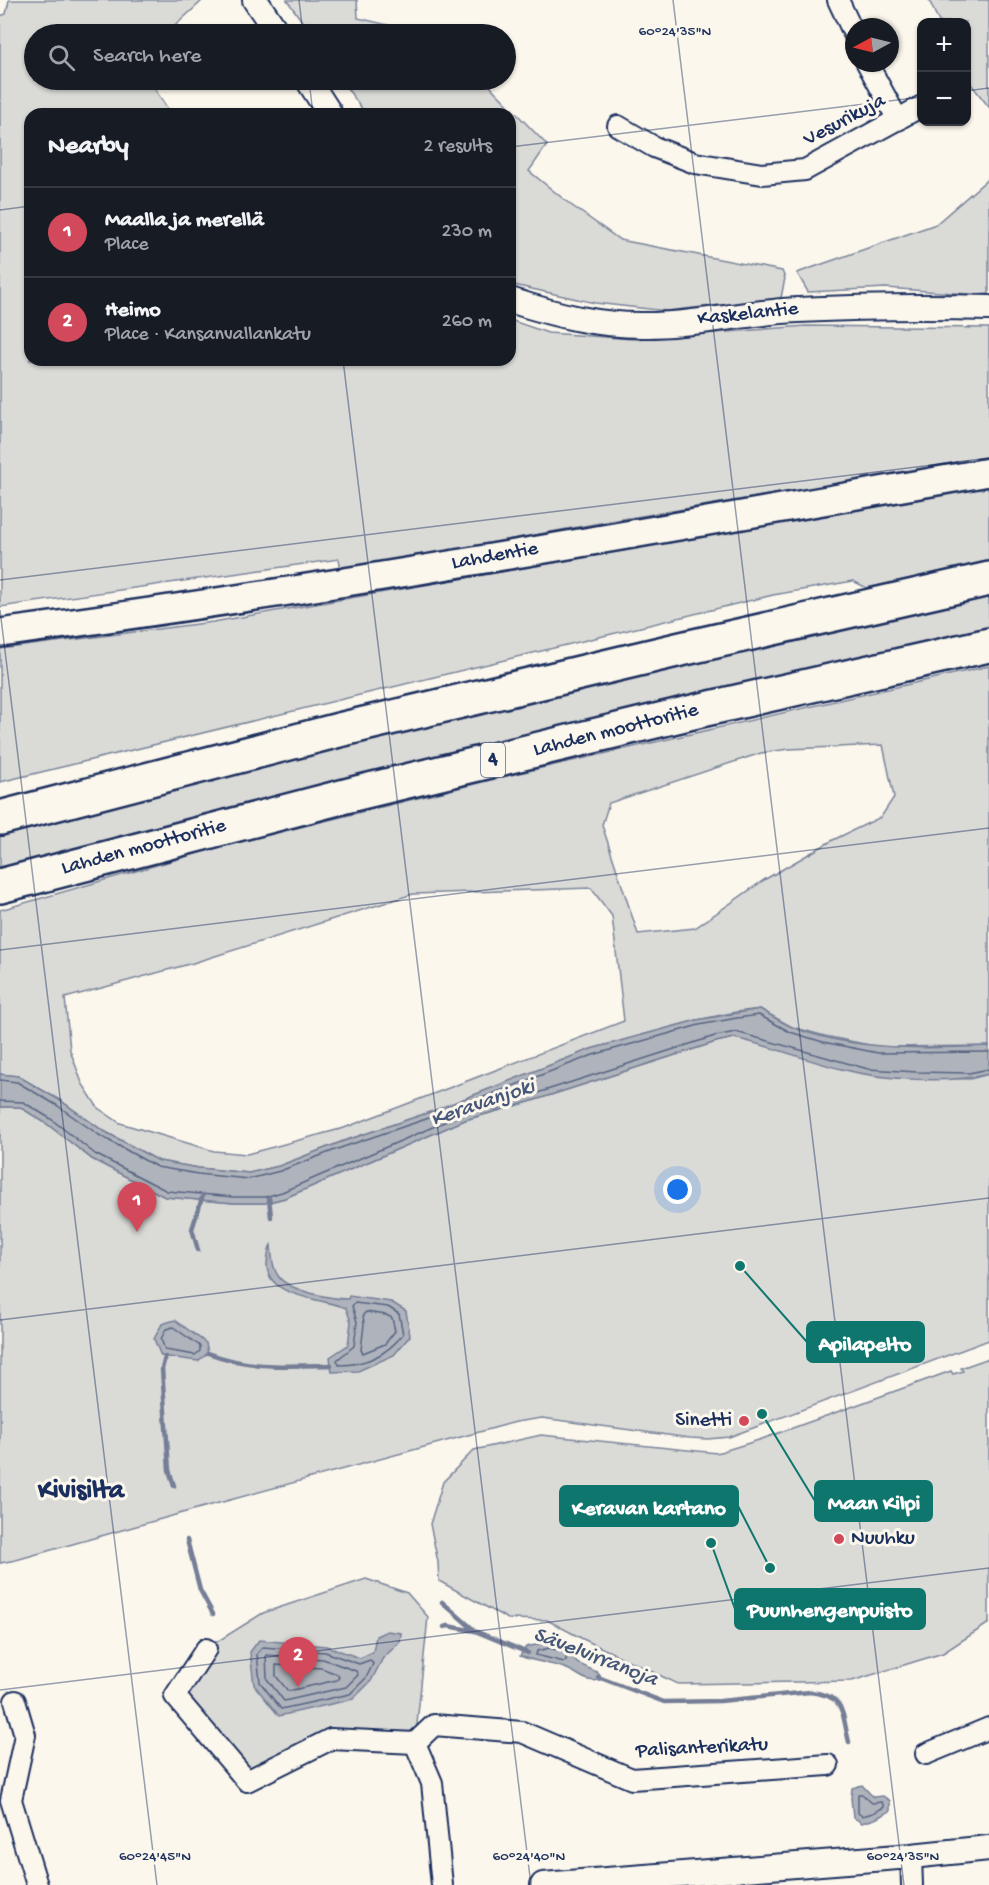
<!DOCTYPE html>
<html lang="en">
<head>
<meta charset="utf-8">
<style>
  body { margin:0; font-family:"Gochi Hand",sans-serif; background:#242831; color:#f1f3f6 }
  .controls { position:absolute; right:18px; top:18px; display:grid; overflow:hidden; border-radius:12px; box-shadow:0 2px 4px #0004 }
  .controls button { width:54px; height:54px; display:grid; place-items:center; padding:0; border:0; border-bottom:2px solid #363941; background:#171b24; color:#f1f3f6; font:30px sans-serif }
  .compass { position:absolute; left:845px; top:18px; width:54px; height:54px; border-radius:50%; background:#171b24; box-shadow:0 2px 4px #0004; rotate:263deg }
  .you { position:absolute; left:678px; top:1190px; width:21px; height:21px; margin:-15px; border:4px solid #fff; border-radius:50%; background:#1a73e8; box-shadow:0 0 0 9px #1a73e833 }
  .badge { display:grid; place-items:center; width:39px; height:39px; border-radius:50%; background:#d1495b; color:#fff; font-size:20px; font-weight:700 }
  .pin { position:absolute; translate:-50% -50px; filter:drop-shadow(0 2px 3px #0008) }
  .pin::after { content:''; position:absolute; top:32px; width:21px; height:18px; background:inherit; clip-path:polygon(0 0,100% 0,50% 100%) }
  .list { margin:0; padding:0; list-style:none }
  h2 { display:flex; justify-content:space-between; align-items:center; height:78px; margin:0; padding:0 24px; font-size:26px }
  h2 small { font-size:20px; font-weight:400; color:#9ea1a6 }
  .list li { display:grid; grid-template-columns:39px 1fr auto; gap:18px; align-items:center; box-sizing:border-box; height:90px; padding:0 24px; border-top:2px solid #363941 }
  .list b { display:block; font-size:22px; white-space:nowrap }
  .list p { margin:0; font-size:20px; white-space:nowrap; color:#9ea1a6 }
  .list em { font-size:20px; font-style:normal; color:#9ea1a6 }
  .icon { flex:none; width:33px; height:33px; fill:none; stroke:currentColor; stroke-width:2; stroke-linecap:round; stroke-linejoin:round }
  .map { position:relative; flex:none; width:989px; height:1885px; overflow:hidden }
  .search { position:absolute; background:#171b24; box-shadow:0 2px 4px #0004; left:24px; top:24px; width:492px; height:66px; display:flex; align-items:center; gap:15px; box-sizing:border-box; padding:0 21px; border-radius:33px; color:#9ea1a6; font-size:22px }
  .panel { position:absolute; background:#171b24; box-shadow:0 2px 4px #0004; left:24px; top:108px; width:492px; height:258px; border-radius:18px }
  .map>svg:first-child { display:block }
  .green { fill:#dadad7; stroke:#7a849a; stroke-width:1.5; fill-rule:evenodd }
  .water { fill:#afb3bb; stroke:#747e96; stroke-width:1.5 }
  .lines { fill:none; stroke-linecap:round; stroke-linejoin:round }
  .shore { stroke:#566483; stroke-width:1.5 }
  .stream { stroke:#747e96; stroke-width:4.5 }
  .minor-casing { stroke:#1b2f5e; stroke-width:24 }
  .tertiary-casing { stroke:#1b2f5e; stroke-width:28 }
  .secondary-casing { stroke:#1b2f5e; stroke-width:32 }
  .motorway-casing { stroke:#1b2f5e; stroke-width:38 }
  .minor { stroke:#fbf7ec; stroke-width:20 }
  .tertiary { stroke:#fbf7ec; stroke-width:24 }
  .secondary { stroke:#fbf7ec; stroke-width:27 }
  .motorway { stroke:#fbf7ec; stroke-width:33 }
  .ticks { fill:none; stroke:#1b2f5e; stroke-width:1.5; stroke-opacity:0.45 }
  .poi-dot { fill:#d1495b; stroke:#fbf7ec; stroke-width:2 }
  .labels { text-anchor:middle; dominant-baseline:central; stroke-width:6; stroke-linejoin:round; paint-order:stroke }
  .shield { fill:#fbf7ec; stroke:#5e6b89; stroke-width:1.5 }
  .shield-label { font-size:20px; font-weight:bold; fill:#1b2f5e }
  .street-label { font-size:21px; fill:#1b2f5e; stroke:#fbf7ec }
  .poi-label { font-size:21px; fill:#1b2f5e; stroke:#fbf7ec; text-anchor:end }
  .water-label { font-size:22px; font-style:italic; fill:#47577a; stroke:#fbf7ec }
  .district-label { font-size:27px; font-weight:bold; fill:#1b2f5e; stroke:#fbf7ec }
  .ticks-label { font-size:15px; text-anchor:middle; fill:#1b2f5e; stroke:#fbf7ec; stroke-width:6; stroke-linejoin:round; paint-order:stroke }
  .leader { fill:none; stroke:#0f766e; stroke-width:2 }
  .callout-dot { fill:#0f766e; stroke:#fbf7ec; stroke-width:2 }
  .callout { fill:#0f766e; stroke:#0f766e; stroke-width:2 }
  .callout-label { font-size:22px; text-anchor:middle; font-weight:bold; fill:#fff }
</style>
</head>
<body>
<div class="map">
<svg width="989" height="1885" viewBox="0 0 989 1885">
  <rect width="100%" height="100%" fill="#fbf7ec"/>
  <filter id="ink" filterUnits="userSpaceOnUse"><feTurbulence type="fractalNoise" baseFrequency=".0167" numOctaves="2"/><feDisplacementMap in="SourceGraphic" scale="12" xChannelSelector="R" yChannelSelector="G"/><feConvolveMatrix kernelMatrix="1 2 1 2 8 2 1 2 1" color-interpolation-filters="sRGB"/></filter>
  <g filter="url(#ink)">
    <!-- green -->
    <path class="green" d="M9,0h194l-37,34h-132v46h115l22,34h-141v246h480v-40l38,13 85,6 173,-13 183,2v131l-378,62 -270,49 -2,-11 -339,48v-591l6,-2z
      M287,0h70l1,18 51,12 6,4h-104z
      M929,0h60v107l-22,-28 -1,-57h-27z
      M341,80h143l63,65 -18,26 42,34 49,35 162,31 3,7 -4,20 -114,13 -72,-8 -81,-18 -4,-4v-167h-144z
      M989,178v116l-8,1 -95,-7 -78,4 -11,-19 139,-49z
      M989,487v74l-122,27 -14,-7 -80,14 -773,187v-133l213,-27z
      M989,591v43l-989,239v-41l321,-85z
      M989,666v380l-110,1 -54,-11 -33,-9 -32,-18 -24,3 -39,8 -106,29 -158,62 -92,31 -62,24 -30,7 -50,-5 -40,-7 -57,-31 -41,-29 -43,-25 -18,-2v-164l216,-62 299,-74zM883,745l11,52 -13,20 -48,23 -69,40 -69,48 -57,6 -36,-109 7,-22 152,-50 28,-4zM591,888l21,28 12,105 -280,107 -97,26 -33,-3 -94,-28 -22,-15 -16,-25 -12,-33 -5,-52 128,-35 220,-69z
      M734,1038l183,40 53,1 19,-5v266l-260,97 -21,2 -18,-1 -148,-20 -26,4 -323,88 -177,50 -16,3v-456h20l27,17 45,35 73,38 69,6h31l20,-5 180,-78 64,-18 187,-60z
      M989,1358v265l-46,30 -91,28 -174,3 -95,-45 -36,-19 -39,-1 -69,-38 -1,-19 -8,-38 13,-42 31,-32 67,-15 176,18 45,-14 189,-68 2,3 10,-3 -2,-3z
      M366,1579l41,14 21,24 -13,126 -84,-4 -84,42 -72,-85 35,-50 53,-33z"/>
    <!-- water -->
    <path class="water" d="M760,1009c10,6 21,13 32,18 62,24 132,22 197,19v28c-41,10 -106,6 -148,-5 -36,-9 -70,-23 -107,-31l-18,4 -187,60 -64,18 -180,78 -20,5h-31l-69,-6 -73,-38 -45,-35 -27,-17h-20v-33l18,2 43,25 41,29 57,31 40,7 50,5 30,-7 62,-24 92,-31 158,-62 106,-29z
      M271,1245c1,11 1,23 8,32 10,14 53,22 69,22l1,-3 42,6 15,9 4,25 -16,19 -36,16 -26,1 -2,-15 18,-12 3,-23 -5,-14c-23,-10 -81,-10 -79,-45 1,-7 1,-13 4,-18z
      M175,1320l31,23 2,10 -10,8 -37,-5 -7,-17 8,-15z
      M387,1631l14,2 -1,9 -17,16 -12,23 -18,18 -74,17 -25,-31 -4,-33 9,-12 67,6 34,12 13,-6 3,-16z
      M550,1642c19,4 17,6 27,21l20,9 6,7c-16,6 -23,-5 -36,-10 -15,-6 -32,-7 -47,-13l6,-9z
      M862,1785l11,12 10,-1 7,5v10l-15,8 -13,4 -9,-6 -2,-19 1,-10z"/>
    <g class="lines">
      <!-- shore -->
      <path class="shore" d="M0,1080l17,2 41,24 41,29 58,32 41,7 51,5 31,-8 63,-24 92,-31 158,-61 106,-30 38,-7 22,-3 31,17 33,10 55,11 111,-1
        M0,1101l23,1 28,17 44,35 72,37 67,6h31l17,-5 181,-78 65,-18 187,-60 21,-4 132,37 49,3 52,1 20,-4
        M355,1303l33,4 11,7 4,20c-16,21 -38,31 -64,31l-2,-5 17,-14 3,-24 -5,-16z
        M366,1312l20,3 6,3 3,13 -10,13 -22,9 -2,-3 3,-26 -1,-9z
        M173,1327l27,19v5l-5,4 -30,-5 -4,-11 5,-10z
        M263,1647l62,5 34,12 11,-4 3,4 -7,14 -16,16 -69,15 -21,-27 -3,-28z
        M550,1648l11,3 5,4v6l-2,1 -28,-7 1,-4z
        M266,1655l57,4 33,12 2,4 -12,12 -62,14 -17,-22z
        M276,1665l45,3 16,6 2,3 -2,3 -49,11 -12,-15z
        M858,1794h4l10,9 10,-1 2,5 -11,6 -11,3 -4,-3z"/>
      <!-- stream -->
      <path class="stream" d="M269,1198l2,19
        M198,1250l-6,-21 11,-34
        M208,1353c42,16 78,13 123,12
        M165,1357l-3,12 7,101 5,16
        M187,1540l13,50 13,24
        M442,1602l31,27
        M444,1627l4,-1 27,5 53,22
        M598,1677l66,25 56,-1 90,-9c36,4 31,19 39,50"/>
      <defs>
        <path id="minor" d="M838,0l16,34
          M867,63l31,57
          M618,126l36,21 41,16 67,11 43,-4 117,-64
          M206,1649l-31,47 72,85 84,-42 84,4 17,40 10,102
          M15,1701l10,34 -14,65 26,85
          M415,1743l19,-18 88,7 110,47 196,-14
          M926,1754l63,-26
          M911,1856l1,29"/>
        <path id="tertiary" d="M255,0l23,34
          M308,80l22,34
          M510,300c46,15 88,26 138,25 50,0 100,-13 150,-15 63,-3 127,-4 191,-2
          M543,1885l368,-29 78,-8"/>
        <path id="secondary" d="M0,633c331,-44 660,-104 989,-161"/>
        <path id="motorway" d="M0,818l339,-88 342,-81 308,-70
          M0,886l357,-93 340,-82 292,-66"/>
      </defs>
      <!-- minor casing -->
      <use href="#minor" class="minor-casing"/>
      <!-- tertiary casing -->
      <use href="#tertiary" class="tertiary-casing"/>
      <!-- secondary casing -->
      <use href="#secondary" class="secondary-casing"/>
      <!-- motorway casing -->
      <use href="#motorway" class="motorway-casing"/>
      <!-- minor -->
      <use href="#minor" class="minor"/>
      <!-- tertiary -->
      <use href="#tertiary" class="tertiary"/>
      <!-- secondary -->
      <use href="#secondary" class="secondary"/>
      <!-- motorway -->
      <use href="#motorway" class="motorway"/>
    </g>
  </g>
  <!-- ticks -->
  <path class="ticks" d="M299,0l4,34M673,0l231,1885M309,80l4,34M966,91l23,-3M510,147l412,-50M0,210l30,-4M343,360l188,1525M0,580l989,-122M0,610l157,1275M0,950l989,-122M0,1320l989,-122M0,1690l989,-122"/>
  <!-- markers -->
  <g class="poi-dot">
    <circle cx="744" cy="1421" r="6"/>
    <circle cx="839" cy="1539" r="6"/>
  </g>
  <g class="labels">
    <!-- shield labels -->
    <rect class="shield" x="481" y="743" width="24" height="34" rx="4.5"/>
    <g class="shield-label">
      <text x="493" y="760">4</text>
    </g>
    <!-- street labels -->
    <g class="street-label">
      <text transform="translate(845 121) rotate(-28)">Vesurikuja</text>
      <text transform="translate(748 315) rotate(-6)">Kaskelantie</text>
      <text transform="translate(495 557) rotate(-10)">Lahdentie</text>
      <text transform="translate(616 731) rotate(-14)">Lahden moottoritie</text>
      <text transform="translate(144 848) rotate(-15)">Lahden moottoritie</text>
      <text transform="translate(702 1749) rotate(-3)">Palisanterikatu</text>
    </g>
    <!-- poi labels -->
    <g class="poi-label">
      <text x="732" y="1421">Sinetti</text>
      <text x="851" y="1539" text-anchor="start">Nuuhku</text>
    </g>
    <!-- water labels -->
    <g class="water-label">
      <text transform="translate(483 1104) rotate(-19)">Keravanjoki</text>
      <text transform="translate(595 1658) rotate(21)">Sävelvirranoja</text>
    </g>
    <!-- district labels -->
    <g class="district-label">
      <text x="81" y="1492">Kivisilta</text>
    </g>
  </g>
  <g class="ticks-label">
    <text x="675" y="35">60°24'35"N</text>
    <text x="155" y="1860">60°24'45"N</text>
    <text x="529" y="1860">60°24'40"N</text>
    <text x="903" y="1860">60°24'35"N</text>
  </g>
  <!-- callouts -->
  <path class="leader" d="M740 1266L807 1342M762 1414L815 1501M770 1568L738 1506M711 1543L735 1609"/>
  <g class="callout-dot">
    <circle cx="740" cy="1266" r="6"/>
    <circle cx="762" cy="1414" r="6"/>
    <circle cx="770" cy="1568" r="6"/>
    <circle cx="711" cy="1543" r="6"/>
  </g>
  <g class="callout">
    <rect x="807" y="1322" width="117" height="40" rx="6"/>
    <rect x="815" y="1481" width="117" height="40" rx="6"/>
    <rect x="560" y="1486" width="178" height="40" rx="6"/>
    <rect x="735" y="1589" width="190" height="40" rx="6"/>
  </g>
  <g class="callout-label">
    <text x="865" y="1350">Apilapelto</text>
    <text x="874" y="1509">Maan Kilpi</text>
    <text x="649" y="1514">Keravan kartano</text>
    <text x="830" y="1616">Puunhengenpuisto</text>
  </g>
</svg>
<div class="controls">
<button>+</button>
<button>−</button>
</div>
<svg class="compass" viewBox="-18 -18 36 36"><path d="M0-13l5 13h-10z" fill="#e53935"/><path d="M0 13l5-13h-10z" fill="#9ea1a6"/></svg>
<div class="you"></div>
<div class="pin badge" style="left:137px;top:1232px">1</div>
<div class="pin badge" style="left:298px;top:1687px">2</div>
<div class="search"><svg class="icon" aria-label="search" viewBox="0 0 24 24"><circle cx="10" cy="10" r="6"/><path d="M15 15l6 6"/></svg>Search here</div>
<section class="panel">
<h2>Nearby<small>2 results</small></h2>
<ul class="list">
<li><span class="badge">1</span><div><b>Maalla ja merellä</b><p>Place</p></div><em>230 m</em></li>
<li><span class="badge">2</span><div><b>Heimo</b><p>Place · Kansanvallankatu</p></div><em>260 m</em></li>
</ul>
</section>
</div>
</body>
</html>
